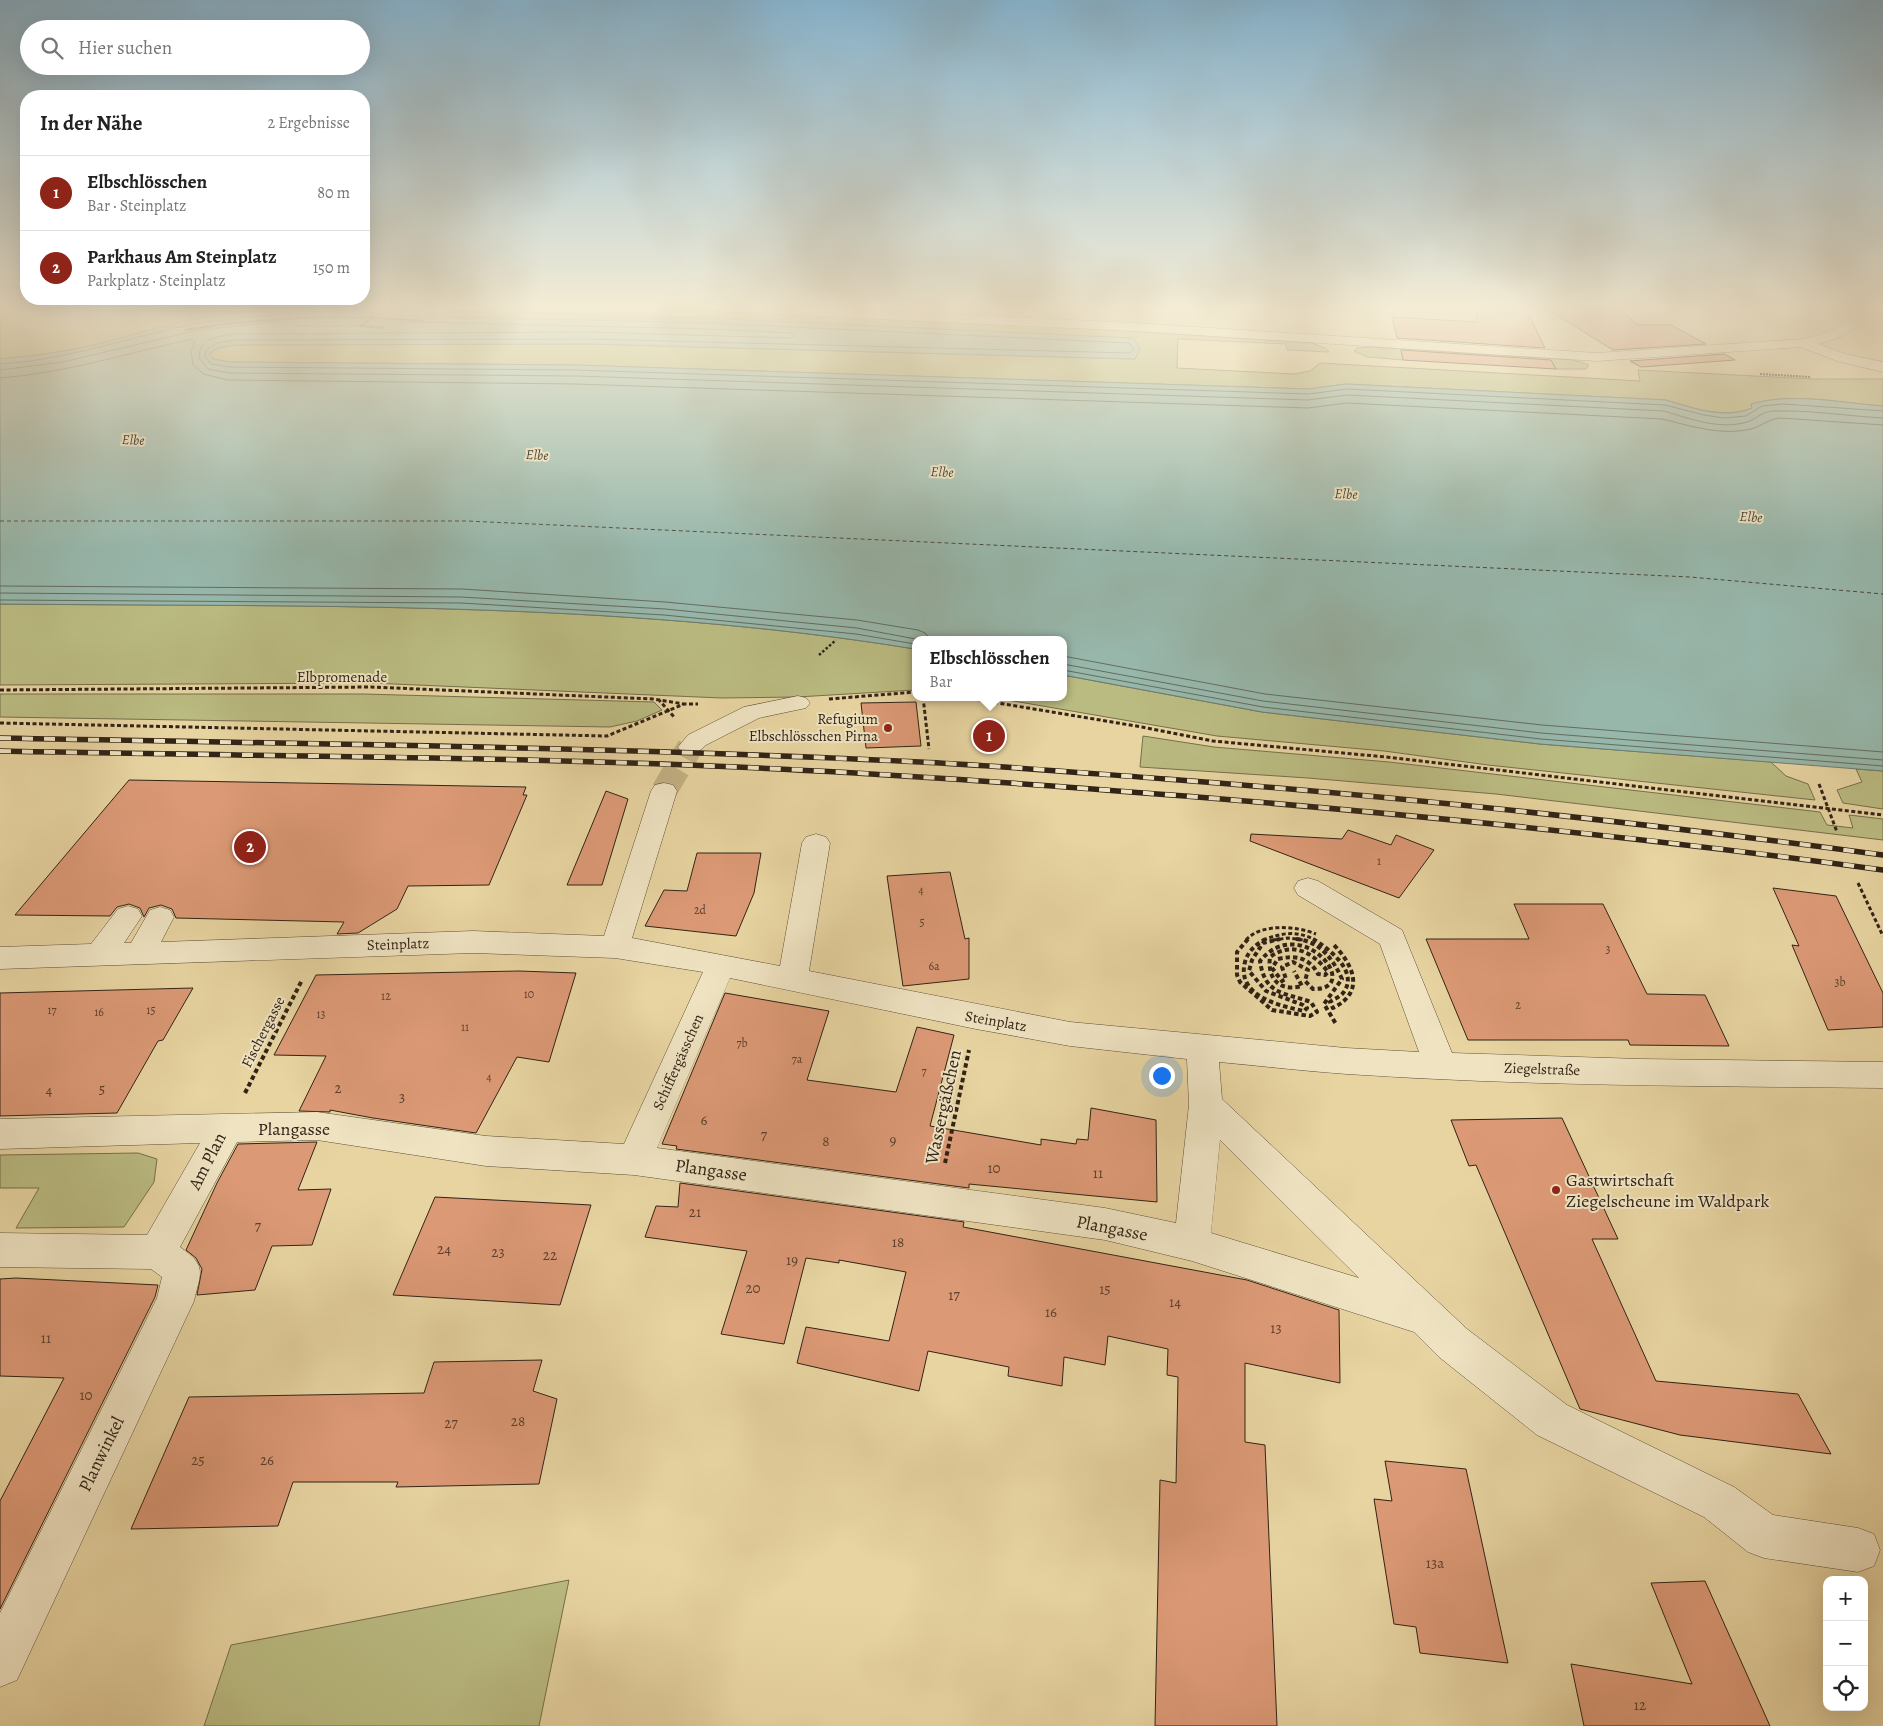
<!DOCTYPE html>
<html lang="de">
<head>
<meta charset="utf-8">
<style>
  body { margin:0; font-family:Alegreya,serif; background:#f6f6f6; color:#222 }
  .controls { position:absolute; right:15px; bottom:15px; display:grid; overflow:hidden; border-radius:10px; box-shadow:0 5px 20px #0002 }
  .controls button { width:45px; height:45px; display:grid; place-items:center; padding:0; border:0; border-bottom:1px solid #e0e0e0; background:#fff; color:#222; font:25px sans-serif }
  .you { position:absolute; left:1161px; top:1075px; width:18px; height:18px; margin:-12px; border:4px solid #fff; border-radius:50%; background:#1a73e8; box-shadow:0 0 0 8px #1a73e833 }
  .badge { display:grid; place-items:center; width:32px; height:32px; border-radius:50%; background:#8f2418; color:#fff; font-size:16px; font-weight:700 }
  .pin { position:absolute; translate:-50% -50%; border:2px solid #fff; box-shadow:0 1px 5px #0006 }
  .popup { position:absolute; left:912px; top:636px; width:155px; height:65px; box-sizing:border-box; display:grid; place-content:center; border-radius:10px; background:#fff; filter:drop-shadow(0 1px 4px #0005); font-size:16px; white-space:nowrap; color:#767676 }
  .popup b { font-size:19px; color:#222 }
  .popup::after { content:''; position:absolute; left:50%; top:100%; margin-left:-10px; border:10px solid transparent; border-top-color:#fff }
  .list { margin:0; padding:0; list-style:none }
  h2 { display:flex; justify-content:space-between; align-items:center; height:65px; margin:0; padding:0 20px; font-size:21px }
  h2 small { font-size:16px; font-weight:400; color:#767676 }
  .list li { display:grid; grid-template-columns:32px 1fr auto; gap:15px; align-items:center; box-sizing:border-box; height:75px; padding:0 20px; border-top:1px solid #e0e0e0 }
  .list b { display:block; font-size:19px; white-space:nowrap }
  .list p { margin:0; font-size:16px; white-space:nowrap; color:#767676 }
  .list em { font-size:16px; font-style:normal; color:#767676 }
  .icon { flex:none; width:28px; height:28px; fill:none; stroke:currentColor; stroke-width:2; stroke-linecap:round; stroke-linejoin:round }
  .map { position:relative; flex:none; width:1883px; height:1726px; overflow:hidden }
  .search { position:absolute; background:#fff; box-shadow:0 5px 20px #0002; left:20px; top:20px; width:350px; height:55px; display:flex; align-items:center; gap:12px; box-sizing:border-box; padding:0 18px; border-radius:28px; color:#767676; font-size:19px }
  .panel { position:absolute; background:#fff; box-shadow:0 5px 20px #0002; left:20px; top:90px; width:350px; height:215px; border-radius:20px }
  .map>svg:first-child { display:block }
  .green { fill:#babb81; stroke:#766f4c }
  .water { fill:#97b7ab; stroke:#6e7c6f }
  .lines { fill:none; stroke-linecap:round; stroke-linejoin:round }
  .shore { stroke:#646d60; stroke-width:1 }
  .ferry { stroke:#4a483b; stroke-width:1; stroke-dasharray:4 3; stroke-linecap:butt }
  .building { fill:#dc9976; stroke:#312316 }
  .minor-tunnel { stroke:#c3b185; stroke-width:26; stroke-dasharray:26 13; stroke-linecap:butt }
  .minor-casing { stroke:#5e4f39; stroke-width:1 }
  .path-far3 { stroke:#312316; stroke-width:2; stroke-dasharray:2 1; stroke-linecap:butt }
  .path-far2 { stroke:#312316; stroke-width:2.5; stroke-dasharray:2.5 2; stroke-linecap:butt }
  .path-far1 { stroke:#312316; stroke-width:3; stroke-dasharray:4 2.5; stroke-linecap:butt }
  .path { stroke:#312316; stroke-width:4; stroke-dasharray:4.5 3; stroke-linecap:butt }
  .minor { fill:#efe3c2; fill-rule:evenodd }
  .rail-casing { stroke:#312316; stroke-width:5.5 }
  .rail { stroke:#efe3c2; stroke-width:4; stroke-dasharray:11; stroke-linecap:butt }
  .poi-dot { fill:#8f2418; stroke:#efe3c2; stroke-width:2 }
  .labels { text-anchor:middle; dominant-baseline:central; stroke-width:4; stroke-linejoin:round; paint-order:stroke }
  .number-label { font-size:12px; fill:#5c402e }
  .far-water-label { font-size:14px; font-style:italic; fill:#4a483b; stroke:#efe3c2 }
  .street-label { font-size:15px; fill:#312316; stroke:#efe3c2 }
  .poi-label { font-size:15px; fill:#312316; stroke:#efe3c2; text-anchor:end }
  .near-number-label { font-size:15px; fill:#5c402e }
  .near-street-label { font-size:18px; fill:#312316; stroke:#efe3c2 }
  .near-poi-label { font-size:18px; fill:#312316; stroke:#efe3c2; text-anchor:start }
</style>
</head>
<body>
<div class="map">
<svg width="1883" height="1726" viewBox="0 0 1883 1726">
  <rect width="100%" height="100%" fill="#e7d4a1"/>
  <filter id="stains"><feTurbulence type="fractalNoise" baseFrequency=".004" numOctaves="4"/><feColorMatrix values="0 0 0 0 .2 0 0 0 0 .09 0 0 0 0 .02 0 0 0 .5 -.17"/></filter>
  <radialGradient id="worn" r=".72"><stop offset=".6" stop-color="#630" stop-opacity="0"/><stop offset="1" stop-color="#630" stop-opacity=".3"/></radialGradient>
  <!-- green -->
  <path class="green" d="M0,307h655l414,20 243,16 13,5 4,4 -42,-2 -1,-6 -108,-5 -1,29 117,6 16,-3 10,-8 320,18 -2,-11 175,9h70v27c-43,-3 -89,-14 -132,-2l1,4c-28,11 -59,0 -86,-8l-320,-16 -37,5 -734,-24 -346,-3 -16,-3 -4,-5 9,-6 17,-3 353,-1 547,15 5,-11 -813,-41c-41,2 -82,2 -122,10 -38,7 -74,19 -111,28 -31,7 -62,11 -94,14z
    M1371,347l203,13 15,5 -3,4h-30l-4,-7 -150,-10 1,8 -36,-3 -13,-6 3,-3z
    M0,604c305,3 613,-4 915,45v41l-118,7 -75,1 -352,-15 -370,2z
    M1063,675l199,37 278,32 231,18 15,14 22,8 7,16 -327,-35 -104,-14 -167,-15 -227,-39h73z
    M0,694h363l291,8 8,8 -25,11 -27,6 -610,-10z
    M1143,736l71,11 175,15 431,50 7,13 26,3 -4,-13 34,4v21l-387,-46 -188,-16 -168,-11z
    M1856,769l27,2v38l-40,-6 -6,-13 25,-8z
    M138,1153l19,6 -3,23 -30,45 -108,1 23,-40h-39v-33z
    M569,1580l-30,146h-335l27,-81z"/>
  <!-- water -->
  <path class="water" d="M327,307l381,11 425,20 7,10 -5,11 -547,-15 -353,1 -17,3 -9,6 4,5 16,3 346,3 734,24 37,-5 320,16c26,8 59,20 86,8l-1,-4c42,-12 89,-1 132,2v365l-343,-27 -278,-32 -199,-37v-35h-148v9c-302,-49 -610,-42 -915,-45v-245c32,-3 63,-7 94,-14 37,-9 73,-21 111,-28 40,-8 81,-8 122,-10z"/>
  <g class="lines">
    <!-- shore -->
    <path class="shore" d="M300,307l-1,9 -5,7 2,3h66l1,-3 -5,-16
      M366,307l2,10 9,4 330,8 85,4 2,3 -2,2 -204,-6 -353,2c-16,2 -36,4 -36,24l9,11 21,4 346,3 733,24 39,-5 317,16c26,8 56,19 83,11 12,-4 14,-11 28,-11 36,-1 72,5 108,7
      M372,307l1,6 5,2 329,8 422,20 5,6 -4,4 -542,-14 -353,1 -18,3 -11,7 -1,6 6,8 18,3 346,3 734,24 38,-5 318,16 39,10 20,3 22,-2 16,-10 21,-2 100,7
      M0,364c62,-4 119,-23 179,-37 34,-7 68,-10 102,-12l4,-3 1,-5
      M0,370l63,-8 131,-31 89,-10 7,-5 2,-9
      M0,378c66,-5 128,-25 192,-39l3,2 -4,10 2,14 11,9 23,6 348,4 733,24 39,-5 315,16c29,7 59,17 89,10 11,-3 17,-10 29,-11l103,7
      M0,586l462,3 203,13 192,18 61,10 7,3 6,7
      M0,593l461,4 204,12 192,19 64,12
      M0,600l461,3 203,12 192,19 59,10
      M1063,656l202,38 277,31 341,27
      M1063,664l200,37 278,32 342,27
      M1063,670l200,37 278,32 342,27"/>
    <!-- ferry -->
    <path class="ferry" d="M0,521h467l1223,56 193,17"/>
  </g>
  <!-- building -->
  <path class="building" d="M1477,307h48l20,41 -148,-10 -5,-21 84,5z
    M1544,307h75l18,18h34l35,19 -93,6z
    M1401,350l150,10 5,9 -153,-9z
    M1724,354l11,6 -94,7 -11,-6z
    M916,702l5,44 -55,2 -5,-45z
    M129,780l397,7 -3,8h4l-38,90 -81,1 -11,23 -39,24 -21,1 7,-12 -168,-4 -4,-9 -11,-4 -12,3 -5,9 -4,-9 -11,-4 -12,3 -7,9 -95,-1z
    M606,791l22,8 -26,86h-35z
    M1348,830l43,15 5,-10 38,15 -35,48 -149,-57 1,-7 91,5z
    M697,853h64l-7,40 -18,43 -91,-10 19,-36 23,1z
    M950,872l15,67 4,-1v41l-66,7 -16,-110z
    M1773,888l63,8 47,97v34l-55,3 -36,-85 7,1z
    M1514,904h89l44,90 58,1 24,51 -99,-1 -2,-5h-160l-42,-101h103z
    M519,971l57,2 -27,89 -32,-5 -41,76 -103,-15 -43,-8v2l-31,-1 27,-55 -52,-1 42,-80z
    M193,988l-30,52 -5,1 -41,72 -117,3v-123z
    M725,993l104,18 -22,69 89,12 21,-65 37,8 -24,91 111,19v-6l35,5 1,-5 11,1 3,-32 65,12 1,82 -188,-18v4l-293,-39 1,-3 -15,-2z
    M1562,1118l56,121h-26l64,142 142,13 33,60 -151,-19 -100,-26 -104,-244 -7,1 -18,-46z
    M317,1142l-19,48 33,-1 -19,56 -40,1 -17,44 -58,5 5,-26 -6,-11 -10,-8 31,-67 21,-39z
    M680,1183l284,39 -1,5 284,53 92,30 1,73 -95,-20v79l20,3 12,281h-122l5,-246 16,3 2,-106 -11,-2 1,-26 -60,-13 -3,29 -41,-8 -2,29 -54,-10 1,-9 -81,-16 -9,40 -122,-28 9,-36 83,14 17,-69 -67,-12v3l-33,-5 -22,86 -63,-10 26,-83 -102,-14 11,-31 22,1z
    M435,1197l156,8 -31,100 -167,-10z
    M16,1278l142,7 -3,12 -155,312v-108l64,-123 -64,-2v-97z
    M542,1360l-9,31 24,8 -18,85 -143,3 2,-5h-105l-15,44 -147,3 58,-132 235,-4 10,-31z
    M1385,1461l81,8 42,194 -88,-10 -4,-26 -22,-3 -20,-125 18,2z
    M1705,1581l65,145h-186l-13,-62 121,20 -41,-101z"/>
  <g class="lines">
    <!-- minor-tunnel -->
    <path class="minor-tunnel" d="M664,791l26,-44"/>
    <defs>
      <path id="minor" d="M700,307h101l334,16 462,30 206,-14c21,-5 43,-10 51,-32h14c-8,24 -27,31 -50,37l28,10 37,8v10l-46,-11 -36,-14 -204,14 -462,-30 -428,-20z
        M798,696l8,2 4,5 -4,5 -47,10 -53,27c-8,8 -14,10 -25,7l-3,-5 10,-12 56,-28z
        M664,783l9,2 4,6 -45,147 148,28 22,-123 4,-6 10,-3 10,3 4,6 -21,128 261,51 276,26 73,4 -39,-108 -82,-49 -4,-7 4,-7 10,-3 10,3 84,49 50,123 188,6 243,3v26c-179,-2 -358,-2 -536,-14 -43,-3 -85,-8 -128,-12l3,37 245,230 100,76 167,82 39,28 85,13 16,6 6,16 -6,16 -16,6 -94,-14 -16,-6 -44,-35 -167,-82 -98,-78 -25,-25 -222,-71 -87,-21 -471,-65 -148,-9 -169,-26 -80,2 -57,105c27,19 21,24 14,54l-177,379 -17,7v-74l157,-315 5,-21 -11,-8 -151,-2v-34l147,2 53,-92 -200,6v-30l317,-7 169,24 138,8 79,-172 -88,-14 -142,-5 -473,16v-22l91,-3 27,-35 10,-3 10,3 4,7 -18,27h7l19,-33 10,-3 10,3 4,7 -13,25 312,-11 131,5 47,-145 4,-6zM730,978l246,51 94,17 117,13 2,46 -13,118 -71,-15 -448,-60zM1220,1140l139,138 -148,-45z"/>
    </defs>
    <!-- minor casing -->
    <use href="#minor" class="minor-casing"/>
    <!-- path-far3 -->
    <path class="path-far3" d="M370,317l9,-10
      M374,317l-14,9 24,2
      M185,330c80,-13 159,-16 239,-9
      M1760,374l51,3"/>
    <!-- path-far2 -->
    <path class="path-far2" d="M819,655l17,-15"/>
    <!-- path-far1 -->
    <path class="path-far1" d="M0,690l371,-3 282,12 31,5
      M923,697l6,52
      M962,697l180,30 71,14 173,16 497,58
      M658,699l17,19
      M829,699l86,-7
      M0,723l607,13 77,-32h14
      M1819,784l18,48
      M1858,883l25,53
      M1246,940c15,-17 51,-14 70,-6
      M1263,940c18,-7 34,-10 52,0
      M1273,940l15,-2 15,2"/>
    <!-- path -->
    <path class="path" d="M1248,939l-11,13v23l3,7 32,28 38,6 7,-4 -6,-10c-28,-10 -46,-7 -51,-41 41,-50 105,29 53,28l-8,-8 3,-11 -15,-8 -11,5 4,12 -4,2 -10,-13 6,-9c17,-4 31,-2 40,15l7,1 3,-3c-15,-20 -36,-31 -58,-15 -3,22 10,35 32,29l-8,-15
      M1266,939c-10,5 -18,12 -21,23 -9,34 35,44 59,49l3,-3 -4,-3 -37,-14 -17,-20 3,-11 11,-17 17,-4
      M1296,939c24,2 37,20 46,40l-18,25 12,20
      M1313,939c15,9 47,33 30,54 -3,4 -9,6 -13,9l3,6c34,-17 19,-45 -1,-65
      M245,1093l57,-113
      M945,1163l24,-113"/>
    <!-- minor -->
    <use href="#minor" class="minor"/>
    <defs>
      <path id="rail" d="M0,738c307,6 614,9 920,24 82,4 164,11 246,17 240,18 479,44 717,76
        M0,751c237,5 474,5 711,15 158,6 316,18 474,30 233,19 466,42 698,74"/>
    </defs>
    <!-- rail casing -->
    <use href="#rail" class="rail-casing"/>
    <!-- rail -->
    <use href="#rail" class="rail"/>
  </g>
  <!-- sky -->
  <linearGradient id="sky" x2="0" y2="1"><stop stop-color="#87b5d0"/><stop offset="0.56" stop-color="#f4ecd5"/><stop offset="1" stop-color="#f4ecd5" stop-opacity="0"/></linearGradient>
  <rect width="1883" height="549" fill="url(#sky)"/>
  <!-- markers -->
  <g class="poi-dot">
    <circle cx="888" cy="728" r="5"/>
    <circle cx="1556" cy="1190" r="5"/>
  </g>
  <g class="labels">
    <!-- number labels -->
    <g class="number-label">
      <text x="1379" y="861">1</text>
      <text x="921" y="890">4</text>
      <text x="700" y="910">2d</text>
      <text x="922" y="922">5</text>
      <text x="1608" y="949">3</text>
      <text x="934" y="966">6a</text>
      <text x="1840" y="982">3b</text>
      <text x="529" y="994">10</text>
      <text x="386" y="996">12</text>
      <text x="1518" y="1005">2</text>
      <text x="52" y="1010">17</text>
      <text x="151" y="1010">15</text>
      <text x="99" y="1012">16</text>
      <text x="321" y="1014">13</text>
      <text x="465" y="1027">11</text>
      <text x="742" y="1043">7b</text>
      <text x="797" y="1059">7a</text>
      <text x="924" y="1071">7</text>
      <text x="489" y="1077">4</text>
    </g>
    <!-- far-water labels -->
    <g class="far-water-label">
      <text transform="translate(133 440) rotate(2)">Elbe</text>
      <text transform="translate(537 455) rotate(2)">Elbe</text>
      <text transform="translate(942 472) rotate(3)">Elbe</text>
      <text transform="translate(1346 494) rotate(3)">Elbe</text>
      <text transform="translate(1751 517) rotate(4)">Elbe</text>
    </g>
    <!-- street labels -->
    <g class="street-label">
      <text x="342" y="677">Elbpromenade</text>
      <text transform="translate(398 944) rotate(-2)">Steinplatz</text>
      <text transform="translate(996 1021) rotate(10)">Steinplatz</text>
      <text transform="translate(263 1032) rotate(-63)">Fischergasse</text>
      <text transform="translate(678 1062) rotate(-66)">Schiffergässchen</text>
      <text transform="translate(1542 1069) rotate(2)">Ziegelstraße</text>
    </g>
    <!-- poi labels -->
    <g class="poi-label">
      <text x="878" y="719">Refugium<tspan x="878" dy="17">Elbschlösschen Pirna</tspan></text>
    </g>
    <!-- near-number labels -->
    <g class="near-number-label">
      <text x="338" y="1088">2</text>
      <text x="102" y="1089">5</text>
      <text x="49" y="1090">4</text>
      <text x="402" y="1097">3</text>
      <text x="704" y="1120">6</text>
      <text x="764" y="1135">7</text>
      <text x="893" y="1140">9</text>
      <text x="826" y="1141">8</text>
      <text x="994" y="1168">10</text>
      <text x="1098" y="1173">11</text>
      <text x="695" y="1212">21</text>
      <text x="258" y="1226">7</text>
      <text x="898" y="1242">18</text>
      <text x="444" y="1249">24</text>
      <text x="498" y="1252">23</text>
      <text x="550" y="1255">22</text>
      <text x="792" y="1260">19</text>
      <text x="753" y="1288">20</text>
      <text x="1105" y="1289">15</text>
      <text x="954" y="1295">17</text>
      <text x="1175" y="1302">14</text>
      <text x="1051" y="1312">16</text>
      <text x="1276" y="1328">13</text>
      <text x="46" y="1338">11</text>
      <text x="86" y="1395">10</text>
      <text x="518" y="1421">28</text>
      <text x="451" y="1423">27</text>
      <text x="198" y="1460">25</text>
      <text x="267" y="1460">26</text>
      <text x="1435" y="1563">13a</text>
      <text x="1640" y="1705">12</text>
    </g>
    <!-- near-street labels -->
    <g class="near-street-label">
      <text transform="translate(943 1107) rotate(-78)">Wassergäßchen</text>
      <text x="294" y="1129">Plangasse</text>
      <text transform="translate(207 1161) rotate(-63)">Am Plan</text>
      <text transform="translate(711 1170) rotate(8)">Plangasse</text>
      <text transform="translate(1112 1228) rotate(11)">Plangasse</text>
      <text transform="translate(101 1454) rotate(-64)">Planwinkel</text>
    </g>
    <!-- near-poi labels -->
    <g class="near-poi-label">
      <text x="1566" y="1180">Gastwirtschaft<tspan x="1566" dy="21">Ziegelscheune im Waldpark</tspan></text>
    </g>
  </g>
  <rect width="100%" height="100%" filter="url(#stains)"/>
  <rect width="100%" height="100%" fill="url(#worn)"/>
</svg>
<div class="controls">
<button>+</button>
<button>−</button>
<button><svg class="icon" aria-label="locate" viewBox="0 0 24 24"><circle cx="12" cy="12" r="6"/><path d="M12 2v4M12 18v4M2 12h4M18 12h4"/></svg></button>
</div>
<div class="you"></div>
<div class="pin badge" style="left:989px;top:736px">1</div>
<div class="popup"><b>Elbschlösschen</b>Bar</div>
<div class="pin badge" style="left:250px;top:847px">2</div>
<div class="search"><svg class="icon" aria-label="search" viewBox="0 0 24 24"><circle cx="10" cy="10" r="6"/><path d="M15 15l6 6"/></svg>Hier suchen</div>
<section class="panel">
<h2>In der Nähe<small>2 Ergebnisse</small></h2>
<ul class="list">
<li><span class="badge">1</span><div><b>Elbschlösschen</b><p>Bar · Steinplatz</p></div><em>80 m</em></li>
<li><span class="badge">2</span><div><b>Parkhaus Am Steinplatz</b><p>Parkplatz · Steinplatz</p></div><em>150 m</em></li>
</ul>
</section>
</div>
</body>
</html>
